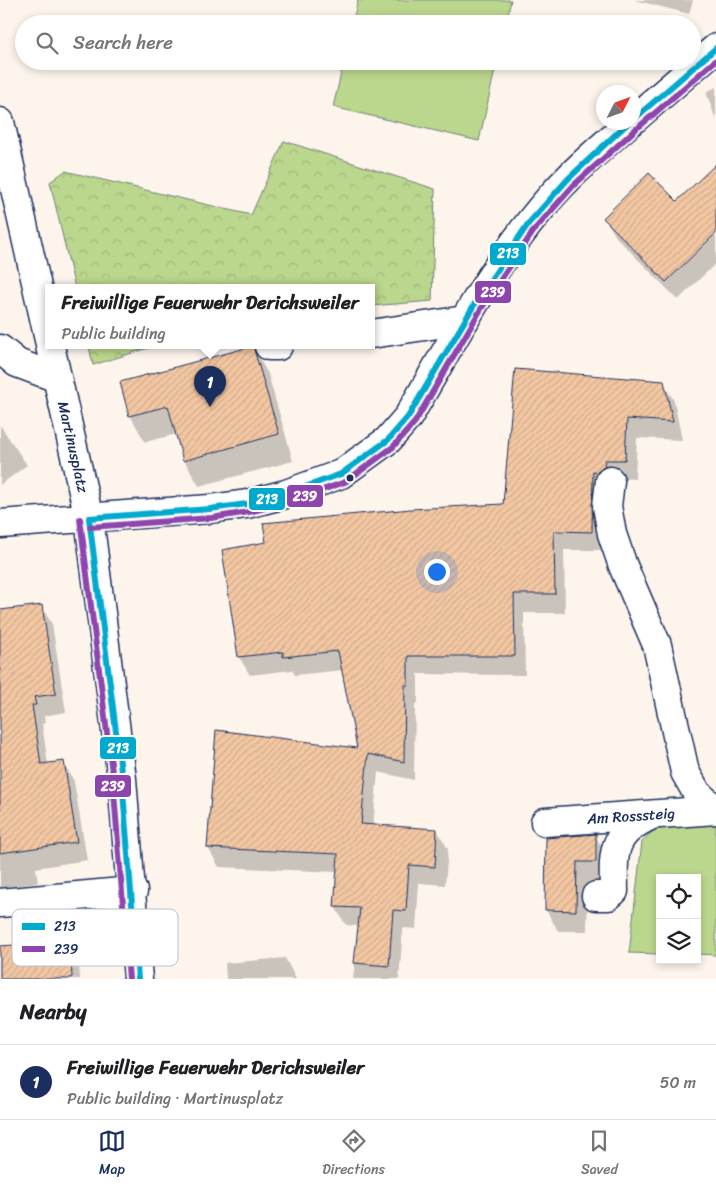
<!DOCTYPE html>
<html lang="en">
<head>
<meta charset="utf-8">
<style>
  body { margin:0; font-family:Sriracha,sans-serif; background:#f2f2f2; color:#202124 }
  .controls { position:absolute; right:15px; bottom:15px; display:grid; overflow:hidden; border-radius:0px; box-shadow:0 2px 8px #0003 }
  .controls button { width:45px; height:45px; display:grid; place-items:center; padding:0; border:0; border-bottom:1px solid #e0e0e0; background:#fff; color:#202124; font:25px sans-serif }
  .compass { position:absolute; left:596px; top:85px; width:45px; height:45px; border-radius:50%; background:#fff; box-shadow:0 2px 8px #0003; rotate:48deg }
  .you { position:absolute; left:436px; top:571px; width:18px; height:18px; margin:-12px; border:4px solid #fff; border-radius:50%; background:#1a73e8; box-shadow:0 0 0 8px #1a73e833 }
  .badge { display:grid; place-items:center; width:32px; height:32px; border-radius:50%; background:#1b2f5e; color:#fff; font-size:16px; font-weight:700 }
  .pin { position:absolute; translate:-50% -41px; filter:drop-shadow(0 1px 2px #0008) }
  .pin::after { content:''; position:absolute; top:26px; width:18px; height:15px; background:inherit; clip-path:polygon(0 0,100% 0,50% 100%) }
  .popup { position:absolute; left:45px; top:284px; width:330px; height:65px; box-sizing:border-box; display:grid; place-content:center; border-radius:0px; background:#fff; filter:drop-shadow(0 1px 4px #0005); font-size:16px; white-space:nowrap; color:#757577 }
  .popup b { font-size:19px; color:#202124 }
  .popup::after { content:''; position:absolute; left:50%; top:100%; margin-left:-10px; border:10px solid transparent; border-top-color:#fff }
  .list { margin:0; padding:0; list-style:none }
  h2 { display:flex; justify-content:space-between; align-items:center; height:65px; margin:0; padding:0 20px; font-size:21px }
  h2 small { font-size:16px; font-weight:400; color:#757577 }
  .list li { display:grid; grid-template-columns:32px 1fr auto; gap:15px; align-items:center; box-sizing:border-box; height:75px; padding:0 20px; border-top:1px solid #e0e0e0 }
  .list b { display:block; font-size:19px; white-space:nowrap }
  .list p { margin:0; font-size:16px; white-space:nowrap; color:#757577 }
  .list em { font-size:16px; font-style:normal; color:#757577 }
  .icon { flex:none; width:28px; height:28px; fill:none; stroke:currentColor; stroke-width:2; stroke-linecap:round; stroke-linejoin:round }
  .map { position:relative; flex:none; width:716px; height:979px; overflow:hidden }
  .search { position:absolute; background:#fff; box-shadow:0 2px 8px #0003; left:15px; right:15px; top:15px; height:55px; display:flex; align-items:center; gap:12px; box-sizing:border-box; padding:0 18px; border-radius:28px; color:#757577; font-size:19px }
  .sheet { height:140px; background:#fff }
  nav { display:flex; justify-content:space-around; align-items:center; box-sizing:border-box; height:70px; border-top:1px solid #e0e0e0; background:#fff; font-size:14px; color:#757577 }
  nav a { display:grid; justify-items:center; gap:2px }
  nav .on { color:#1b2f5e }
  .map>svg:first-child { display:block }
  .grass { fill:#bbd68d; stroke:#6b8276 }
  .park { fill:url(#park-crowns); stroke:#6b8276 }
  .shadow { fill:#0003 }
  .building { fill:url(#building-hatch); stroke:#1b2f5e }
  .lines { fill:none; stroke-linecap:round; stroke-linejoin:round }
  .minor-casing { stroke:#1b2f5e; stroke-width:31 }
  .minor { stroke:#fff; stroke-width:28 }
  .bus-1-casing { stroke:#fff; stroke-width:10 }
  .bus-2-casing { stroke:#fff; stroke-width:10 }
  .bus-1 { stroke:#00a9ce; stroke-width:6 }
  .bus-2 { stroke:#8e44ad; stroke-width:6 }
  .bus-dot { fill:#1b2f5e; stroke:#fff; stroke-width:2 }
  .labels { text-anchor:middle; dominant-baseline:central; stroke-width:5; stroke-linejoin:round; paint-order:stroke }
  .street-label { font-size:15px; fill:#1b2f5e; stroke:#fff }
  .key { fill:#fff; stroke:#bbc1cf; stroke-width:1 }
  .key-label { font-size:14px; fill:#1b2f5e }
  .line-badge { stroke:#fff; stroke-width:2 }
  .badge-label { font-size:14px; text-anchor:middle; font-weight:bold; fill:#fff }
</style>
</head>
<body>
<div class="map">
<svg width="716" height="979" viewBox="0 0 716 979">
  <defs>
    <pattern id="park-crowns" width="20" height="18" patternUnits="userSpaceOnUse" patternTransform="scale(1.25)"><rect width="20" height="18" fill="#bbd68d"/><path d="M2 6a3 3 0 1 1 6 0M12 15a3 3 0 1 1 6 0" fill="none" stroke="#a0b87c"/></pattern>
    <pattern id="building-hatch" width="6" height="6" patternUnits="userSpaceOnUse" patternTransform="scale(1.25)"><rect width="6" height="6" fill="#f3c7a2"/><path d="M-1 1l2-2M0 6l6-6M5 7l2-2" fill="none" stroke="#d0ab8e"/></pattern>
  </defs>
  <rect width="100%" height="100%" fill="#fdf4ec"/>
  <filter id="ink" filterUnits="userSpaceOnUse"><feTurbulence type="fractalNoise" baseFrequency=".02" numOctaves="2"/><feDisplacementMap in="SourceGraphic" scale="10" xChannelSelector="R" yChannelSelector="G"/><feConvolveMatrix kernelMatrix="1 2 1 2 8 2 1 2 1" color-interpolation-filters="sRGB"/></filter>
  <g filter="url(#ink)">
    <!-- grass -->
    <path class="grass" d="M358,0h153l-5,24h-154z
      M344,61h153l-18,80 -146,-34z
      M716,819v136l-19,-1v-76h-37v76l-31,-1 13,-111c22,-26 43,-22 74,-23z"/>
    <!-- park -->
    <path class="park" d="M284,141l151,48 -3,112 -61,5v-18h-296l-25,-106 15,-11 186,44z
      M89,346h66l-62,19z"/>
    <!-- shadow -->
    <path class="shadow" d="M634,0h59l-4,14z
      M716,87v33l-10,-28z
      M677,203l39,7v53l-38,37 -62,-63 -11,-19z
      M253,347l15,27 25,87 -94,25 -15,-26 -7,-26 -32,8 -15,-27z
      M663,382l11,19 8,39 -45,-2 -2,41 -20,-1 -12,12 -1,60h-38l1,63h-41l1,62 -107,-1v29l-3,1 -1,76 -36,-8 -5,54 64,4 11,19 -3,36 -26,-2 -3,46 -13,-1 -4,51h-46l6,-53 -13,-1 -11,-18 3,-35 -119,-5 -11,-19 10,-116 141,18 -16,-80 -48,5 -3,-5 -42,5 -11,-18 265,-152z
      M0,425l27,40 -27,20z
      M41,606l11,18 14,88 -22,4 1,7 -3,1 6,40 15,-2 11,19 13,79 -51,8 2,15 -38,5v-277z
      M595,835l12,21v27l-19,-1 -1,49h-29l-12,-21 1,-71z
      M69,942l10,17 1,20h-80v-32z
      M285,958l11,21h-70l-1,-16z"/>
    <!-- building -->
    <path class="building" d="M716,164v69l-50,49 -63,-64 46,-45 28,28z
      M253,346l26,88 -96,27 -15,-55 -39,10 -9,-34z
      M515,369l149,12 9,41 -46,-3 -2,41h-20l-1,7 -6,5 -5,-1 -1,61 -38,-1 1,63h-41l1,62h-107v29h-3l-1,77 -36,-8 -7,70 76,5 -2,38 -26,-2 -3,46 -13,-1 -4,56 -35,-3 6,-55 -26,-1 4,-53 -131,-6 9,-118 141,18 -19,-97 -55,6v-5l-45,5 -16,-107 44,-8 -3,-19 148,-14 92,-5z
      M42,605l14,89 -22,3 2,8h-4l9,59 23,-3 13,81 -77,11v-243z
      M596,834v28h-19l-1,49 -31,-1 1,-72z
      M70,941l2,36 -4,2h-68v-33z"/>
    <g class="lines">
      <defs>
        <path id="minor" d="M634,119l82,-71
          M0,122l49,218
          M371,334l94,-14
          M50,346l39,172 33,261 16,200
          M269,346h9
          M0,349l17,14 40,15
          M610,481l-3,25 5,28 11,32 34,79 28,127 12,21 18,17
          M0,524l210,-15 37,-5 39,-10 55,-20 47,-34 20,-23c44,-74 84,-153 141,-218 24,-28 53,-52 81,-77
          M545,822l171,-12
          M596,896h12l6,-5c-1,-41 -2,-58 38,-76
          M0,903l133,-12"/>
      </defs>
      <!-- minor casing -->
      <use href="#minor" class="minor-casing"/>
      <!-- minor -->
      <use href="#minor" class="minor"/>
      <defs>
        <path id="bus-1" d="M634,119l82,-71
          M89,518l121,-9 37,-5 39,-10 55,-20 47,-34 20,-23 66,-112 54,-81 40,-45 61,-57
          M89,518l33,261 16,200"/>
        <path id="bus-2" d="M640,126l76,-66
          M80,519l33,261 16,199
          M90,527l121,-9 38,-6 39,-10 57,-20 48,-35 22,-25 66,-113 54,-80 39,-44 62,-56"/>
      </defs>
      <!-- bus-1 casing -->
      <use href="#bus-1" class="bus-1-casing"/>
      <!-- bus-2 casing -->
      <use href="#bus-2" class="bus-2-casing"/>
      <!-- bus-1 -->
      <use href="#bus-1" class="bus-1"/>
      <!-- bus-2 -->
      <use href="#bus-2" class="bus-2"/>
    </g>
  </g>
  <!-- markers -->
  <circle class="bus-dot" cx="350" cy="478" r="4.5"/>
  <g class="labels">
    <!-- street labels -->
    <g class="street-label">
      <text transform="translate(73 447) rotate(77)">Martinusplatz</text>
      <text transform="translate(631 816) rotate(-4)">Am Rosssteig</text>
    </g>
  </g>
  <!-- legend -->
  <rect x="12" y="909" width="166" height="57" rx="8" class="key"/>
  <rect x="22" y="923" width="23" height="7" fill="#00a9ce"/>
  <rect x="22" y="946" width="23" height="6" fill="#8e44ad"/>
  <g class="key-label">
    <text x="54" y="931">213</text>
    <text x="54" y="954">239</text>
  </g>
  <g class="line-badge">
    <rect x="489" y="242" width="38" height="24" rx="5" fill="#00a9ce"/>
    <rect x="474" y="280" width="38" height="24" rx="5" fill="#8e44ad"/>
    <rect x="286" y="484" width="38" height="24" rx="5" fill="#8e44ad"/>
    <rect x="248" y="487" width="38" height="24" rx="5" fill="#00a9ce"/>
    <rect x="99" y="736" width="38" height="24" rx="5" fill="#00a9ce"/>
    <rect x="94" y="774" width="38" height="24" rx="5" fill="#8e44ad"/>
  </g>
  <g class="badge-label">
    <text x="508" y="258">213</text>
    <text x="493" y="297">239</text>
    <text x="305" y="501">239</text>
    <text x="267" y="504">213</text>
    <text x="118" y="753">213</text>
    <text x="113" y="791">239</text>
  </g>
</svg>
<div class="controls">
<button><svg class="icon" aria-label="locate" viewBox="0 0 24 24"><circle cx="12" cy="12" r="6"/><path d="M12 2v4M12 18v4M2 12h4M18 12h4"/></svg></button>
<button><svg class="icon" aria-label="layers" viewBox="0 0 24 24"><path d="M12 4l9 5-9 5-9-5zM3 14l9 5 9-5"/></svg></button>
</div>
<svg class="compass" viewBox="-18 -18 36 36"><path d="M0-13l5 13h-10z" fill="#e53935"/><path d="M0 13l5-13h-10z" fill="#757577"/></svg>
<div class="you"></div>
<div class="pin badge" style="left:210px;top:407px">1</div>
<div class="popup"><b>Freiwillige Feuerwehr Derichsweiler</b>Public building</div>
<div class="search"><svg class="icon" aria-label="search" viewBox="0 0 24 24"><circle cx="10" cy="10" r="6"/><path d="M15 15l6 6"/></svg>Search here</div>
</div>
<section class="sheet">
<h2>Nearby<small></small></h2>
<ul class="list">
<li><span class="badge">1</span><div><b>Freiwillige Feuerwehr Derichsweiler</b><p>Public building · Martinusplatz</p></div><em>50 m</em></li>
</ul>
</section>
<nav>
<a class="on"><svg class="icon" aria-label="map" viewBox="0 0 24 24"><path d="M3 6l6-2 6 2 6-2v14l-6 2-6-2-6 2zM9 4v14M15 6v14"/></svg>Map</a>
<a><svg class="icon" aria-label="directions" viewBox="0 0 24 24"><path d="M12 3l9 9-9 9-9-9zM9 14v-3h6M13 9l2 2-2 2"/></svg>Directions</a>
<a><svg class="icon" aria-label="saved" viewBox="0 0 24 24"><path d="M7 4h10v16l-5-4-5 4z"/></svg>Saved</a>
</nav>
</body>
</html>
